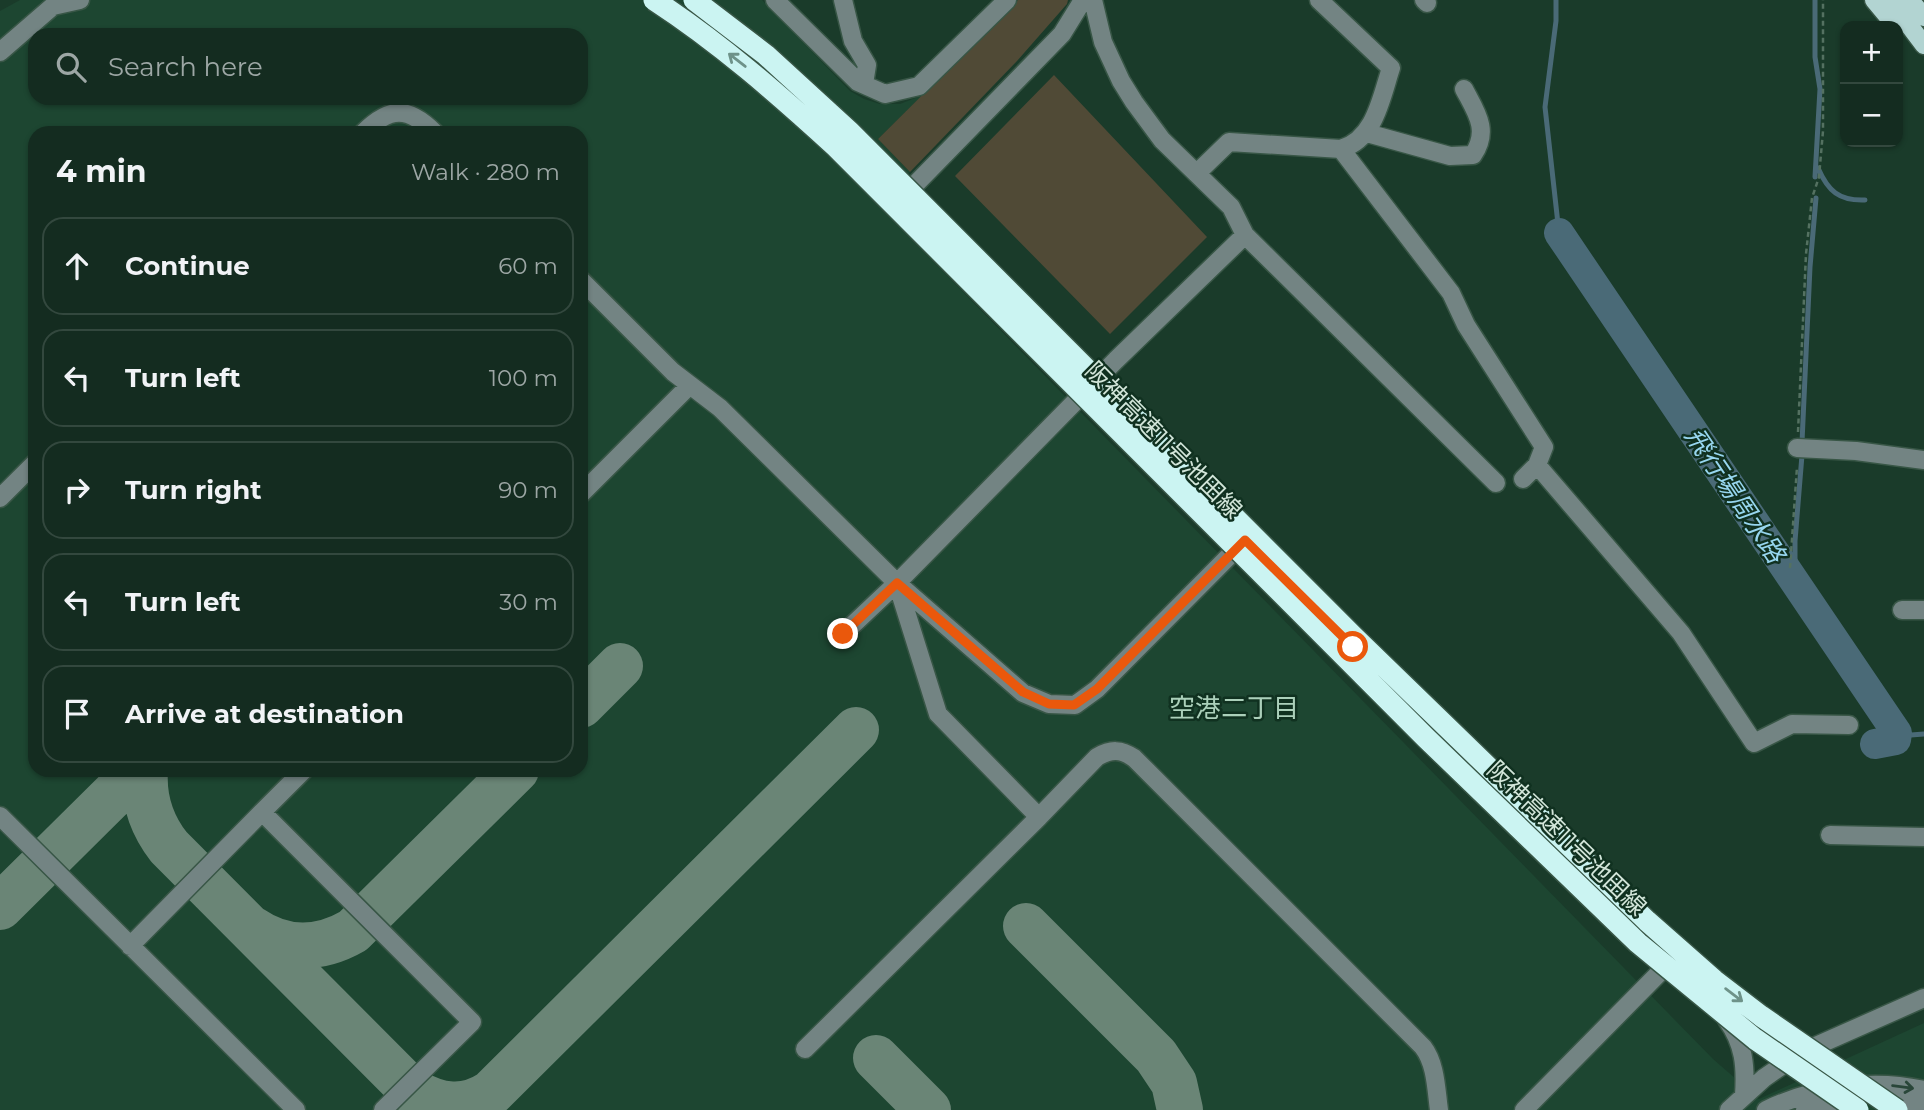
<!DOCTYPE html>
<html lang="en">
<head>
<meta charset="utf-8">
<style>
  body { margin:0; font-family:Montserrat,"Noto Sans JP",sans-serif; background:#21382d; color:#f1f3f6 }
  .controls { position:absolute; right:21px; top:21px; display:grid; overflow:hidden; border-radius:14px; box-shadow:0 2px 5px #0004 }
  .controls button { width:63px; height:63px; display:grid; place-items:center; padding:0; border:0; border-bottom:2px solid #33483e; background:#142c20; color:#f1f3f6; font:35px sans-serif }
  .stop { position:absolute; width:21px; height:21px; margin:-16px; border:5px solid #ea580c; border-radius:50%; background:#fff }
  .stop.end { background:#ea580c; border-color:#fff; box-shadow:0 2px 7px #0008 }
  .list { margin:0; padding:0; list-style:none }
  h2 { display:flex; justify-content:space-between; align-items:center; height:91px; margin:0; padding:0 28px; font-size:30px }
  h2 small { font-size:23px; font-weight:400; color:#9da7a5 }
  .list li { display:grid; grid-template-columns:46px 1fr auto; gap:21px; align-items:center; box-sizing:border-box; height:98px; margin:0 14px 14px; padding:0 14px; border:2px solid #33483e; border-radius:21px }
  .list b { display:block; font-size:26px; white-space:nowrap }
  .list em { font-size:23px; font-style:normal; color:#9da7a5 }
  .icon { flex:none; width:38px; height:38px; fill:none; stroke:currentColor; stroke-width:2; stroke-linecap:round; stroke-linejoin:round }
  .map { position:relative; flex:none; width:1924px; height:1110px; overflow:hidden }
  .search { position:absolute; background:#142c20; box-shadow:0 2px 5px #0004; left:28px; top:28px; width:560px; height:77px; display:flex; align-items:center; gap:18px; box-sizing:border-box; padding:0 24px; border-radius:21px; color:#9da7a5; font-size:26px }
  .panel { position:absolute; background:#142c20; box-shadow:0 2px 5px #0004; left:28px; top:126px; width:560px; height:651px; border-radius:21px }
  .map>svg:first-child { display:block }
  .built { fill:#1d4631; fill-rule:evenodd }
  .green { fill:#504a36 }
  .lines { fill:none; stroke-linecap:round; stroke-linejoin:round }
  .stream { stroke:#4a6a77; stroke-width:5 }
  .river { stroke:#4a6a77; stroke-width:30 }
  .taxiway { stroke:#6a8576; stroke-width:46 }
  .minor-casing { stroke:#385646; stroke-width:21 }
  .major-casing { stroke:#385646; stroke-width:21 }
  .path { stroke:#547161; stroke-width:2.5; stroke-dasharray:5 3.5; stroke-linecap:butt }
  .minor { stroke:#738483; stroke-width:18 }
  .major { stroke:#b2d4d2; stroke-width:18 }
  .highway-bridge-casing { stroke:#385646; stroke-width:24; stroke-linecap:butt }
  .highway-bridge { stroke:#cbf4f2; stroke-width:21 }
  .oneway { stroke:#6e9289 }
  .oneway2 { stroke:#294639 }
  .route { stroke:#ea580c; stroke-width:9 }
  .labels { text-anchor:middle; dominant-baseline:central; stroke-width:5; stroke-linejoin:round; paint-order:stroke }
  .street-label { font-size:24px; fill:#d3e6da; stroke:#103120 }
  .water-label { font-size:26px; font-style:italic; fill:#97d6ef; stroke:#103120 }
  .neighbourhood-label { font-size:26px; fill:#abd0ba; stroke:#103120 }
</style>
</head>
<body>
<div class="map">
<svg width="1924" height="1110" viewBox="0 0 1924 1110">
  <rect width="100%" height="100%" fill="#1a3b2a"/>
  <!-- built -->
  <path class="built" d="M20,0h742l88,91 14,8 16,5h20l23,-9 -45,44 32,33 -32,33 835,854 46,40 165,-76v87h-1924v-1099zM35,35h546v63h-546zM35,133h546v637h-546z"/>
  <!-- green -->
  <path class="green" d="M1018,0h50l-1,4 -50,57 -107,111 -32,-33z
    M1054,75l153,162 -97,97 -155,-158z"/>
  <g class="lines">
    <!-- stream -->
    <path class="stream" d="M1556,0v21l-11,86 14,126
      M1815,0v57l5,32 -5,88
      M1818,168c10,23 21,33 47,32
      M1802,442l8,-175 6,-69
      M1795,582v-41l7,-86
      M1898,736l26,-2"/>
    <!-- river -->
    <path class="river" d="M1559,233l338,500 -1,7 -21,4"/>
    <!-- taxiway -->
    <path class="taxiway" d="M581,705l39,-39
      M145,770c-2,29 6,54 24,77l262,263
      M0,907l116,-115 18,-22
      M1026,926l130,130 18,27 6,27
      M252,929c32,22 68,21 101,2l163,-161
      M876,1058l52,52
      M413,1091c26,16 52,19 78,2l365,-363"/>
    <defs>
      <path id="minor" d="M775,0l83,82 27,12 34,-8 88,-86
        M843,0l10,41 14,24 -3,19
        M1093,0l10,42 18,39 13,21 28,38 69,67 14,28 251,248
        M1424,0l3,3
        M0,52l53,-46 27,-6
        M363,133c27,-27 45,-27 72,0
        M1367,133l83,23 23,-1c17,-25 3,-43 -9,-66
        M1341,149l110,144 15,32 78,122 -7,18 -14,14
        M1197,173l32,-31 112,7c34,-10 40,-51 50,-81l-72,-68
        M904,201l-2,-3 160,-164 21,-34
        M581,280l92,92 47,36 177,175 41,131 101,103 58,-60c14,-8 24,-8 37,1l289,289c13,17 13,42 16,63
        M1797,448l59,3 68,9
        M1537,465l144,168 73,110 38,-19 57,1
        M581,494l109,-109
        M0,498l35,-35
        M897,583l126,110 26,11 26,1 22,-16 148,-149
        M1902,610h22
        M843,634l54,-51 219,-223 129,-125
        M304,770l-42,42 210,210 -89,88
        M0,816l296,294
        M1830,835l94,2
        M1568,859l97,95
        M130,946l132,-134
        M1727,1020c17,24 19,46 17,75
        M805,1049l234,-232
        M1881,1100l43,6
        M1524,1110l147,-149
        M1729,1110l35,-32 36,-25 124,-55
        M1766,1110c48,-23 105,-32 158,-20
        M1805,1110l48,-10"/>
      <path id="major" d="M1874,0l20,24
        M1890,0l34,45
        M1910,0l14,17"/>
    </defs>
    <!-- minor casing -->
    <use href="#minor" class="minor-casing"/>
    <!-- major casing -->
    <use href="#major" class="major-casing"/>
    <!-- path -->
    <path class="path" d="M1798,432l8,-178 6,-56 7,-21 4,-46v-131
      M1790,568l7,-101"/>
    <!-- minor -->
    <use href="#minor" class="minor"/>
    <!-- major -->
    <use href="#major" class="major"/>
    <defs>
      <path id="highway-bridge" d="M654,0c66,43 124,94 182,147l590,591 212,205 117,96 103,71
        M694,0l72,55 83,76 504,505 294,285 67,59 47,36 136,94"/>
    </defs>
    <!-- highway-bridge casing -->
    <use href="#highway-bridge" class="highway-bridge-casing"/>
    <!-- highway-bridge -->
    <use href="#highway-bridge" class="highway-bridge"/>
  </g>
  <!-- one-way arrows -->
  <defs><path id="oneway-shaft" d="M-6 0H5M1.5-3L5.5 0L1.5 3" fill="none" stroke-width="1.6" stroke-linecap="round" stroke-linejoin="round" transform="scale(1.75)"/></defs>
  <g class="oneway">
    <use href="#oneway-shaft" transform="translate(737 60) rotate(-142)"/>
    <use href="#oneway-shaft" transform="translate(1734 995) rotate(37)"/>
  </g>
  <use class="oneway2" href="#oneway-shaft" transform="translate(1903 1087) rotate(7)"/>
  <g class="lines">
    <!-- route -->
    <path class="route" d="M843,634l54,-51 126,109 26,12 25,1 23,-16 148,-149 108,107"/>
  </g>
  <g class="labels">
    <!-- street labels -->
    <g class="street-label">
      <text transform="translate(1164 440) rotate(45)">阪神高速11号池田線</text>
      <text transform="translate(1567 838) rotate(44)">阪神高速11号池田線</text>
    </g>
    <!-- water labels -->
    <g class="water-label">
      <text transform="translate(1735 495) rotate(56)">飛行場周水路</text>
    </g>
    <!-- neighbourhood labels -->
    <g class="neighbourhood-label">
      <text x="1234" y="708">空港二丁目</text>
    </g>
  </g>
</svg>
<div class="controls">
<button>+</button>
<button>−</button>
</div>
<div class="stop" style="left:1353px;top:647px"></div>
<div class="stop end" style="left:843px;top:634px"></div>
<div class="search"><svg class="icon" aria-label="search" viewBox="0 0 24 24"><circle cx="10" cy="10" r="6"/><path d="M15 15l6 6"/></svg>Search here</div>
<section class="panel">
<h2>4 min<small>Walk · 280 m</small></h2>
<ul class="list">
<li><svg class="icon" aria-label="ahead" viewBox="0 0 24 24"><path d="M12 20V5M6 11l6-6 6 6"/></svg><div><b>Continue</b></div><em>60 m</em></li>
<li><svg class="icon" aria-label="left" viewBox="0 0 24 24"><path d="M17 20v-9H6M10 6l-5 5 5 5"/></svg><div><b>Turn left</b></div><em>100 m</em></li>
<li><svg class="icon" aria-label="right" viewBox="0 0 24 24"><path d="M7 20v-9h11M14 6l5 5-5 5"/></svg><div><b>Turn right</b></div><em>90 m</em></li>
<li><svg class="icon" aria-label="left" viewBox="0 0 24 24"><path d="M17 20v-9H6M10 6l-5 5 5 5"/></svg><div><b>Turn left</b></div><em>30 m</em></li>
<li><svg class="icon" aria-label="arrive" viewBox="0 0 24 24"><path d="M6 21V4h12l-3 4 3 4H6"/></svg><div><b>Arrive at destination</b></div></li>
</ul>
</section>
</div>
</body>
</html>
